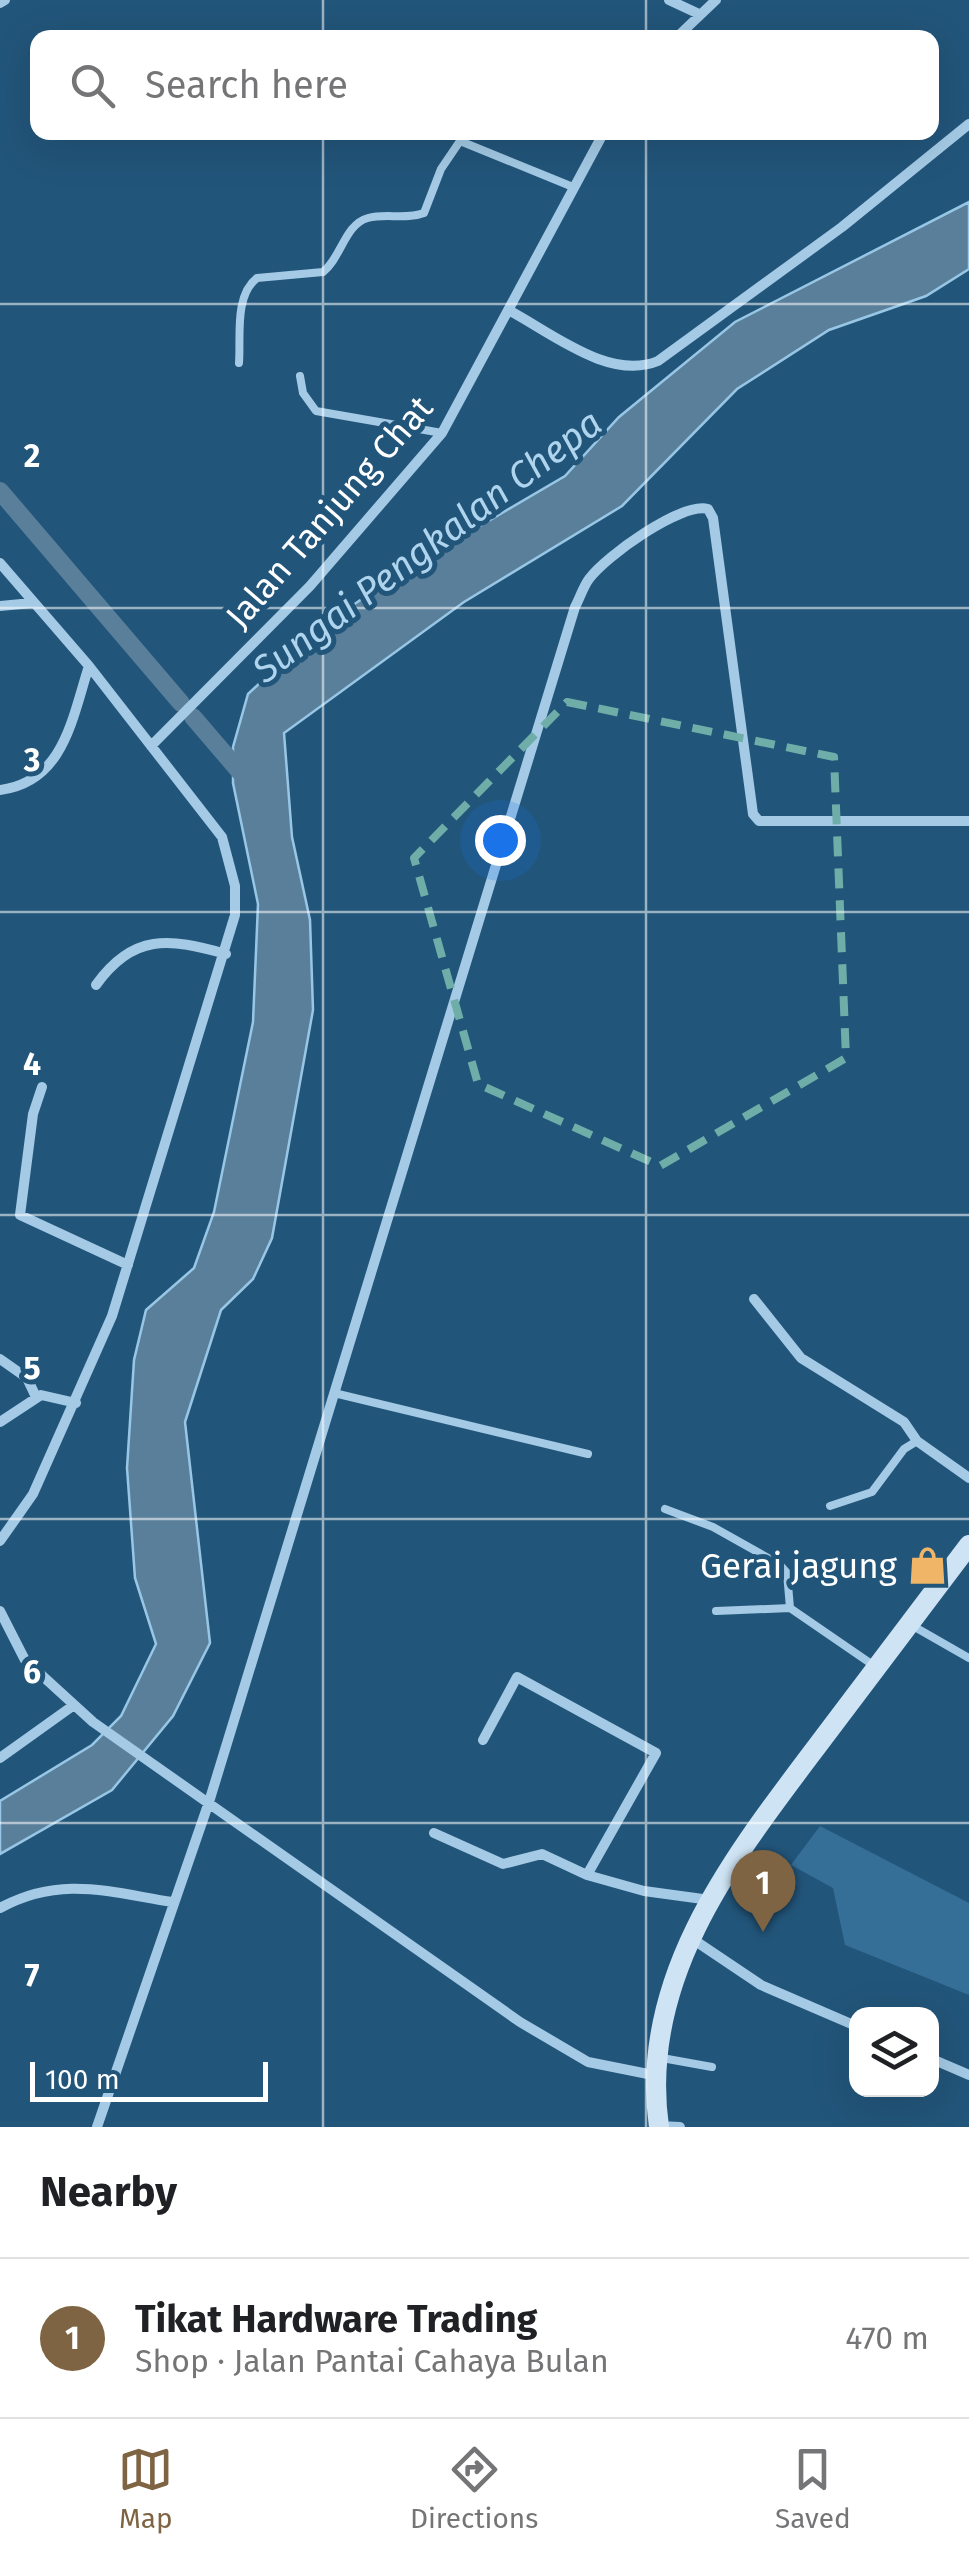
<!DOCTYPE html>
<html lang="en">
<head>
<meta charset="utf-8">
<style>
  body { margin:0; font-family:"Fira Sans",sans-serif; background:#f6f6f6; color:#202124 }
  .controls { position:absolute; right:30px; bottom:30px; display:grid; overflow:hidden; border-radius:20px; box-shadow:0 10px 40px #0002 }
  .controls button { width:90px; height:90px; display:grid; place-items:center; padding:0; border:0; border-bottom:2px solid #e0e0e0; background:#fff; color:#202124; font:50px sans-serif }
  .scale { position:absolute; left:30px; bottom:25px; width:238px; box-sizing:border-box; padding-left:10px; border:5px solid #fff; border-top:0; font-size:28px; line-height:35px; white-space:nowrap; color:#fff; -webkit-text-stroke:8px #22557a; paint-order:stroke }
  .you { position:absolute; left:500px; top:840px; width:35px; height:35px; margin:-25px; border:8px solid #fff; border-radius:50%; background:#1a73e8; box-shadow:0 0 0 15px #1a73e833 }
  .badge { display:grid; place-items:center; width:65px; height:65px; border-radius:50%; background:#7e6442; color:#fff; font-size:32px; font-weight:700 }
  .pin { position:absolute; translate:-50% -82px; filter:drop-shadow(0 2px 5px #0008) }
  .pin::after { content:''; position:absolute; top:52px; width:35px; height:30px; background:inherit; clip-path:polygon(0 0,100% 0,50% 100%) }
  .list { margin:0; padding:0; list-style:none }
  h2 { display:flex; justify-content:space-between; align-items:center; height:130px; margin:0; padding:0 40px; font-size:42px }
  h2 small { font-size:32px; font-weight:400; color:#757577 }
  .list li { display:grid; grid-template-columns:65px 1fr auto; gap:30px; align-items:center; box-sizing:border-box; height:160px; padding:0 40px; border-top:2px solid #e0e0e0 }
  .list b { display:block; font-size:38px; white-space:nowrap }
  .list p { margin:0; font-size:32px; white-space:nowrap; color:#757577 }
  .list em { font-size:32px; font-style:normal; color:#757577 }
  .icon { flex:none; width:55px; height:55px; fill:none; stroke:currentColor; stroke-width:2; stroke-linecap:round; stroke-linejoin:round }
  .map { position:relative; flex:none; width:969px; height:2127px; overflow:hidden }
  .search { position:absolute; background:#fff; box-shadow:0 10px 40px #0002; left:30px; right:30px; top:30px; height:110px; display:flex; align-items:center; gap:25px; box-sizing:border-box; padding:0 35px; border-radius:20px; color:#757577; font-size:38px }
  .sheet { height:290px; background:#fff }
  nav { display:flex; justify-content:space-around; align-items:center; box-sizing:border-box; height:140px; border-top:2px solid #e0e0e0; background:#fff; font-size:28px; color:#757577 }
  nav a { display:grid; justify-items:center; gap:5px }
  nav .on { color:#7e6442 }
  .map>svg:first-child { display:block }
  .green { fill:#356f98 }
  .water { fill:#5a7f9a; stroke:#98c7e6; stroke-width:2.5 }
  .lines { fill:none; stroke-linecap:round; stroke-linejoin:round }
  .canal { stroke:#5a7f9a; stroke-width:18 }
  .service { stroke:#a4cae5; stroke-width:8 }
  .minor { stroke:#a4cae5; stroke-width:10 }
  .secondary { stroke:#cee4f4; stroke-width:20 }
  .marked { fill:none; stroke:#6fada8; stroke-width:8; stroke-dasharray:20 12; stroke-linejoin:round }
  .grid { fill:none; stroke:#fff; stroke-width:2.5; stroke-opacity:0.55 }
  .labels { text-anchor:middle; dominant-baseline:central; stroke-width:10; stroke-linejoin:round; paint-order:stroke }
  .street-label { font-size:35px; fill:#fff; stroke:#22557a }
  .poi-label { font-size:35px; fill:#fff; stroke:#22557a; text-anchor:end }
  .water-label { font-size:38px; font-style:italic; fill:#afd4ed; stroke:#22557a }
  .grid-label { font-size:32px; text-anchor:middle; font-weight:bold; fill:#fff; stroke:#22557a; stroke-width:10; stroke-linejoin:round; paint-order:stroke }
</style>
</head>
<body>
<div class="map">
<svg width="969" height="2127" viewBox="0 0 969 2127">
  <rect width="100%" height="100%" fill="#22557a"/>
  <!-- green -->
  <path class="green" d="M820,1826l149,77v92l-124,-50 -12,-57 -42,-23z"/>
  <!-- water -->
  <path class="water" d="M969,202v67l-43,27 -97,34 -92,59 -115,117 -158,96 -180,131 8,104 18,83 3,90 -41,228 -19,41 -32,31 -36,112 25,221 -37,73 -61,74 -112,64v-53l92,-56 29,-29 35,-72 -21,-66 -8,-110 7,-108 12,-50 48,-42 20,-56 39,-190 5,-118 -25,-121v-36l15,-53 69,-64 81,-56 167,-98 54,-59 116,-95z"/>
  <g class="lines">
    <!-- canal -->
    <path class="canal" d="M0,491l181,212
      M193,717l54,63"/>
    <!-- service -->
    <path class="service" d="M459,132l1,9 113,46
      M239,363c2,-26 -5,-67 18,-85l66,-6c18,-14 22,-48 45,-54 18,-5 38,2 56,-5l17,-44 19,-28
      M300,376l3,17 13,18 126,22
      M334,1393l254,61
      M830,1506l42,-14 32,-43 13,-8
      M665,1509l48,18 66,37 8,9 3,35
      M716,1611l74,-3 83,57
      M913,1626l56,32
      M662,2058l50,9"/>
    <!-- minor -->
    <path class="minor" d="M669,0l30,14
      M0,3l5,-3
      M676,38l40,-38
      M510,311c43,23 100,70 148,50l184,-134 127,-103
      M0,563l89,103 133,171 13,49v29l-123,401 -79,178 -33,47
      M0,606l32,-3
      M151,746l159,-160 132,-153 162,-301
      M0,790c64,-8 72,-72 89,-124
      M96,985c37,-52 73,-47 130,-31
      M42,1087l-9,27 -13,101 108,50
      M754,1299l47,59 103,64 13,19 52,37
      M0,1359l27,19 9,19
      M0,1422l41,-27 35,8
      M0,1611l25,49 68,62 427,300 68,40 65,13
      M483,1740l34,-63 139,76 -69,122
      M0,1758l74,-53
      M434,1833l69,31 39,-10 45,21 57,16 66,9
      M0,1908c60,-33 109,-16 172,-6
      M691,1938l70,47 95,41
      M932,2059l37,16
      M658,2126l22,1
      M97,2127l112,-325 366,-1195c5,-9 8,-20 14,-28 17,-23 92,-77 119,-70l5,9 40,296 6,7h210"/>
    <!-- secondary -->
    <path class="secondary" d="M659,2127c-22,-154 81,-278 168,-394 47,-63 95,-125 142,-188"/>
  </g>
  <!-- marked area -->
  <path class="marked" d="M567,702l267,55 12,301 -186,108 -182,-82 -64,-226z"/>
  <!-- grid -->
  <path class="grid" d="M323,0v38M646,0v38M323,132v1995M646,132v1995M0,304h969M0,608h969M0,912h969M0,1215h969M0,1519h969M0,1823h969"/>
  <!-- icons -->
  <defs>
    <symbol id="shop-bare" viewBox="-9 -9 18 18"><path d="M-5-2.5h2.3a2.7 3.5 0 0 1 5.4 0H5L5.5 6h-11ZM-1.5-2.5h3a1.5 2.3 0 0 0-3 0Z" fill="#f0b567" stroke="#22557a" stroke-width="2.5" paint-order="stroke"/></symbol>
  </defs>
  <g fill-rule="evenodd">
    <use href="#shop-bare" x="900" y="1538" width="55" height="55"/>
  </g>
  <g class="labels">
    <!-- street labels -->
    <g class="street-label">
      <text transform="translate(329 512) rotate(-49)">Jalan Tanjung Chat</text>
    </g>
    <!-- poi labels -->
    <g class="poi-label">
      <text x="897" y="1566">Gerai jagung</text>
    </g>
    <!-- water labels -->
    <g class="water-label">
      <text transform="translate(427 546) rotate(-37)">Sungai Pengkalan Chepa</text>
    </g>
  </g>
  <g class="grid-label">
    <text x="32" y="467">2</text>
    <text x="32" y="771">3</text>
    <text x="32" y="1075">4</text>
    <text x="32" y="1379">5</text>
    <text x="32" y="1683">6</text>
    <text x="32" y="1986">7</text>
  </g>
</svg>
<div class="controls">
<button><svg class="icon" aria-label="layers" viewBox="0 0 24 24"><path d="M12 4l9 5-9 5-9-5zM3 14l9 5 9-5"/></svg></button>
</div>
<div class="scale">100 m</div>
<div class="you"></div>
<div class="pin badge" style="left:763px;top:1932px">1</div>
<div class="search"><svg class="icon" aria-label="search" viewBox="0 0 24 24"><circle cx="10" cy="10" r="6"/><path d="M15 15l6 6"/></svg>Search here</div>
</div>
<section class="sheet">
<h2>Nearby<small></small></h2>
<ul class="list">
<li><span class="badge">1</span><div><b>Tikat Hardware Trading</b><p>Shop · Jalan Pantai Cahaya Bulan</p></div><em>470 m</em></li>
</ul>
</section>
<nav>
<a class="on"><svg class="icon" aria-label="map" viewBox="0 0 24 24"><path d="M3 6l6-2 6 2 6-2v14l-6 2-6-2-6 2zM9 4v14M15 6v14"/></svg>Map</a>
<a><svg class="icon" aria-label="directions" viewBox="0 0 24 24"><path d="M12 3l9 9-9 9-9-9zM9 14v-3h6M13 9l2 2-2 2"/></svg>Directions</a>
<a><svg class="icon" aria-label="saved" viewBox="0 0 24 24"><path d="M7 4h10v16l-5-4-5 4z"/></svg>Saved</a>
</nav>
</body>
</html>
